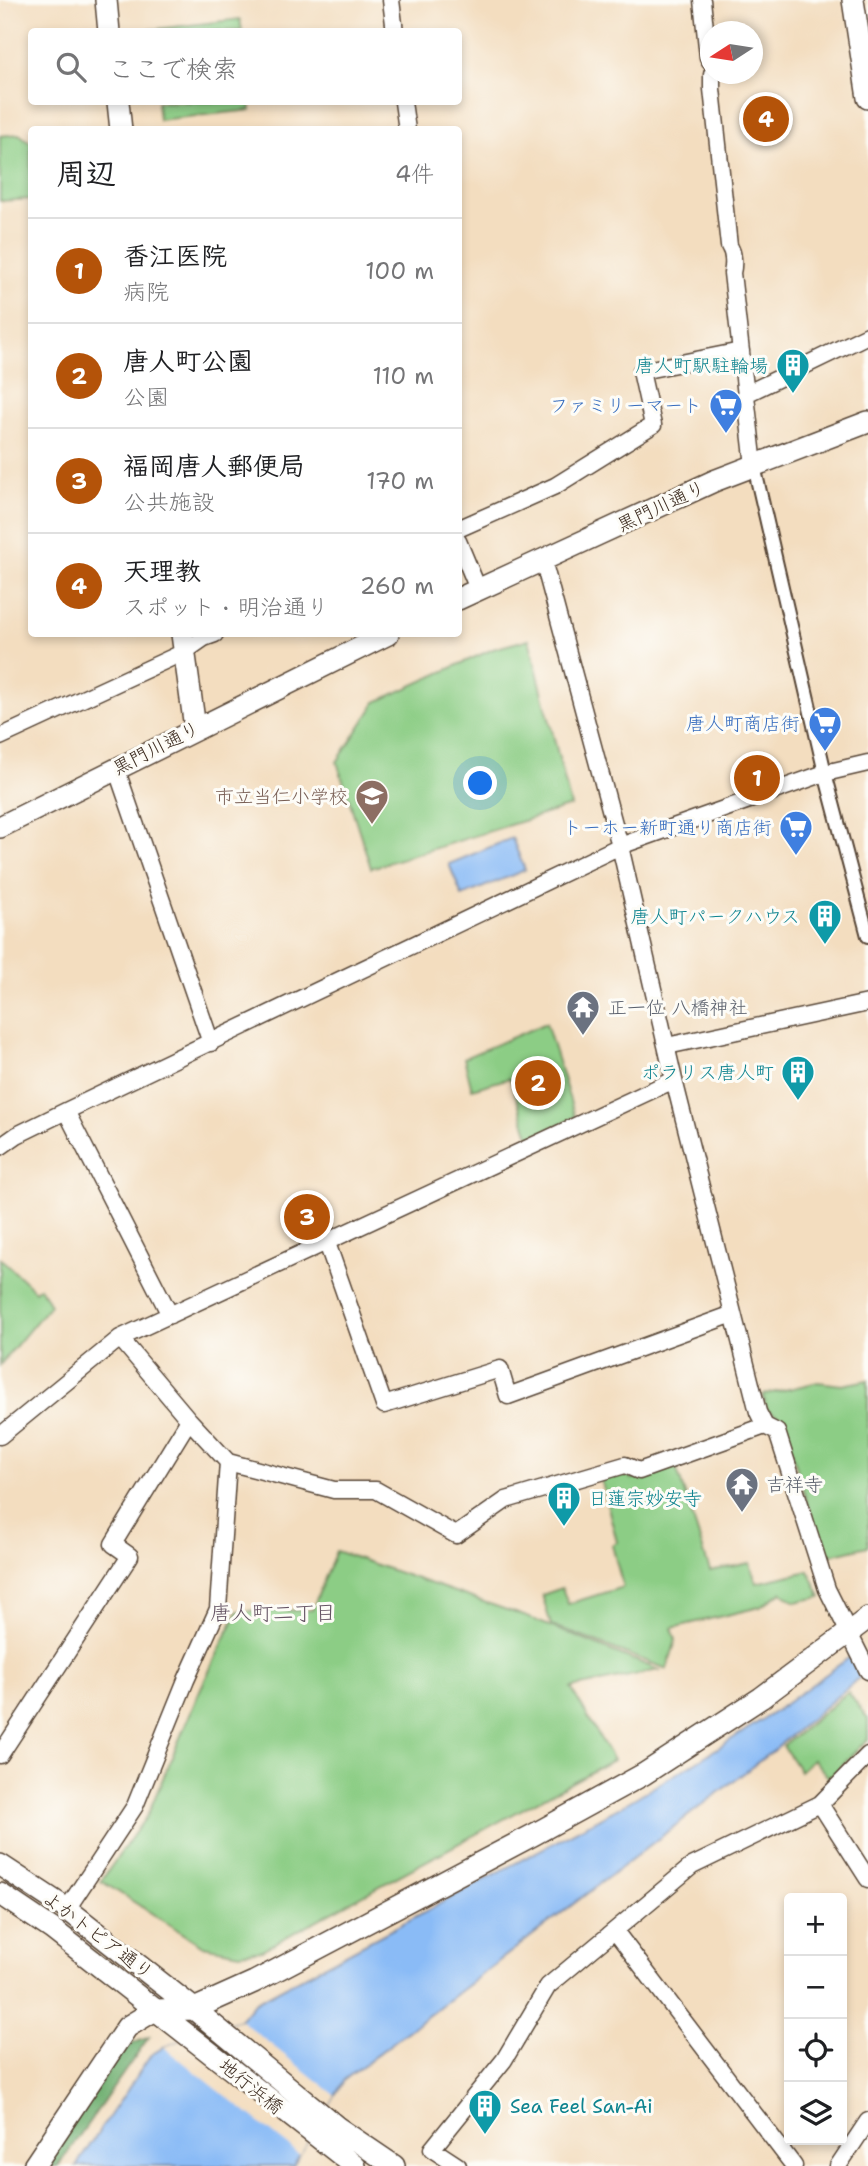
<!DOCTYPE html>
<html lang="ja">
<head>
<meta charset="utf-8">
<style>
  body { margin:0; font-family:"Shantell Sans","Klee One",sans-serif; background:#f2f2f2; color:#202124 }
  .controls { position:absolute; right:21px; bottom:21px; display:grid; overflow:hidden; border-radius:7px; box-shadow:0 4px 10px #0003 }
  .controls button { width:63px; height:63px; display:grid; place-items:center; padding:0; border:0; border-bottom:2px solid #e0e0e0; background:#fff; color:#202124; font:35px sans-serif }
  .compass { position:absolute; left:700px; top:21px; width:63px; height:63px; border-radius:50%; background:#fff; box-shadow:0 4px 10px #0003; rotate:258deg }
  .you { position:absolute; left:481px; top:784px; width:24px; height:24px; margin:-18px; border:5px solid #fff; border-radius:50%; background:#1a73e8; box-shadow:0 0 0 10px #1a73e833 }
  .badge { display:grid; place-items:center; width:46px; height:46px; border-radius:50%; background:#b45309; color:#fff; font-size:23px; font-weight:700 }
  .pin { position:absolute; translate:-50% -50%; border:4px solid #fff; box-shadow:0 2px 7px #0006 }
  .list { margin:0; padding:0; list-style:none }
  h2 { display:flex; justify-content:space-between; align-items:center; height:91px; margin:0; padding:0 28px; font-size:30px }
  h2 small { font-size:23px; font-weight:400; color:#757577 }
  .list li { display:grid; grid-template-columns:46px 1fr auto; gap:21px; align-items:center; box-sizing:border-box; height:105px; padding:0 28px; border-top:2px solid #e0e0e0 }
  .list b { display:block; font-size:26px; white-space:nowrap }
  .list p { margin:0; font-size:23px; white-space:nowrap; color:#757577 }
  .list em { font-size:23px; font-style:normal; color:#757577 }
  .icon { flex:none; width:38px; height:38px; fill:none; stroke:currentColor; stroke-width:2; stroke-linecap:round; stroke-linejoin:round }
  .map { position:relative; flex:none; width:868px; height:2166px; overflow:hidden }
  .search { position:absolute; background:#fff; box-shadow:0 4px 10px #0003; left:28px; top:28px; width:434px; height:77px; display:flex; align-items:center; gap:18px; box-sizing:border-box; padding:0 24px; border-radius:7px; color:#757577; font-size:26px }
  .panel { position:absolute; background:#fff; box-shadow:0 4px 10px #0003; left:28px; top:126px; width:434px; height:511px; border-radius:7px }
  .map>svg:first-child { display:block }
  .green { fill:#8ccd85; stroke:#647c52; stroke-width:2 }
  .forest { fill:#71b072; stroke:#566d48; stroke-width:2 }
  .water { fill:#8abbf6; stroke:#62728a; stroke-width:2 }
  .pier { fill:#f3ddbf }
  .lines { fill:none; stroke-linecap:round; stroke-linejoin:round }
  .pedestrian-casing { stroke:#574536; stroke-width:16 }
  .minor-casing { stroke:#574536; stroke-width:19 }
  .tertiary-casing { stroke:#574536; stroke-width:24 }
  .pedestrian { stroke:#fff; stroke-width:12 }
  .minor { stroke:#fff; stroke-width:16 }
  .tertiary { stroke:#fff; stroke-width:21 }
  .labels { text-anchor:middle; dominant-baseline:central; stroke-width:6; stroke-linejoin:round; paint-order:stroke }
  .culture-label { font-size:19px; fill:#0d838f; stroke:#fdfcf7; text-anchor:end }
  .shop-label { font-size:19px; fill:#366cbe; stroke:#fdfcf7; text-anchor:end }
  .street-label { font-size:19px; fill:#3b2a1e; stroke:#fdfcf7 }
  .education-label { font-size:19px; fill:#785e54; stroke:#fdfcf7; text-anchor:end }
  .worship-label { font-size:19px; fill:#5b616d; stroke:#fdfcf7; text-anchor:start }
  .neighbourhood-label { font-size:21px; fill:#645363; stroke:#fdfcf7 }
</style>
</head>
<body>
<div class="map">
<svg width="868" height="2166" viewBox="0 0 868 2166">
  <rect width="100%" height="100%" fill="#fdfcf7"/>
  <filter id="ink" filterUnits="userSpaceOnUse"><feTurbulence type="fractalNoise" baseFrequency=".0143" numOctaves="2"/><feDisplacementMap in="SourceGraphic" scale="14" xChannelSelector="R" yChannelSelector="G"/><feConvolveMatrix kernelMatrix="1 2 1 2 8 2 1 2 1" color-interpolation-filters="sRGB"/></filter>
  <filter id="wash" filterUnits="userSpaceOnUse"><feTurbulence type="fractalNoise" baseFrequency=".00686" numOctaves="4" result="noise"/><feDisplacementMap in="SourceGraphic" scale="28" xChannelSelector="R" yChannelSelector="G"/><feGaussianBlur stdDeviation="1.57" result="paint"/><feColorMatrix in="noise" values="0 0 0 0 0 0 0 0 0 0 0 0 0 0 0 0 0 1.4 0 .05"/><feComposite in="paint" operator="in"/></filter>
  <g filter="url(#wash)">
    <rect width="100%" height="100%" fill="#f3ddbf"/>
    <!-- green -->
    <path class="green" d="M240,19l2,12h-93v-1z
      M157,102h93l1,8 -92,10z
      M19,134l12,9v56l-31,2v-65z
      M529,639l42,167 -200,62 -34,-106 39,-60 117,-53z
      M546,1023l29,94 -45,21 -20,-60 -38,11 -8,-31z
      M0,1258l35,33 5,-4 10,18 -50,60z
      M868,1380v166l-45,11 -41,-139 -15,-8 -4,-15 55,-13 24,3z
      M675,1464l35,107 40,-8 6,20 53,-12 12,26 -26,5 -13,-10 -22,15 -88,21 4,12 -9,29 -116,-44 -9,-30 20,-7 6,16 55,-17 -11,-42 5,-3 -16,-62 25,-10 5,9z
      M336,1551l191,66 132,53 -88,18 42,72 -351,190 -22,3 -37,-7 -102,-65 47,-67 52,-124 38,-79 74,-1z
      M848,1692l20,27v20l-39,39 -16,-19 -13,12 -17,-25z"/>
    <!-- forest -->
    <path class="forest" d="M149,2037l-91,129h-14l75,-111 15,-12z"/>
    <!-- water -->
    <path class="water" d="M512,838l13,32 -63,26 -13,-32z
      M850,1657l10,20 -85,72 -431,331 -51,86h-217l75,-111 13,-8 76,-27 14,-17 359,-192 83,-49 78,-50z"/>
    <!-- pier -->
    <path class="pier" d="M240,2020l95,75 -35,60 -136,-108z"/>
  </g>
  <g filter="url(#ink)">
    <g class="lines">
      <defs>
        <path id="pedestrian" d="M754,466l71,307 43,163"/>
        <path id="minor" d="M391,0l4,32
          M702,0l6,57 2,4
          M712,74v15l17,157c5,7 5,19 3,27l22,193
          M403,102l4,28
          M746,394l122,-59
          M458,529l97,-43 98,-61 -12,-54 100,-20
          M458,541l20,48
          M543,560l77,286 54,234 84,332 7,14 12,6 50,157 41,82
          M0,737l184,-85 20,-14 11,-4
          M116,768l95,275
          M667,1046l201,-43
          M66,1111l104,204
          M0,1147l17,-12 49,-24 554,-265 205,-73 43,-10
          M327,1243l57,162 116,-36 8,27 225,-82
          M0,1436l120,-98 554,-258
          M228,1462l106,28h42l80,45 50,-35 119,-35 14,6 126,-45
          M0,1755l130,-199 -17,-12 76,-124 -69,-82
          M820,1804l48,75
          M67,1909l68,-103 51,-126 32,-71 10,-147 -39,-42
          M615,1931l179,235
          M458,2166l-26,-17 72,-89 44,-74 144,-120 128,-62 48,-49
          M838,2166l30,-45"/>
        <path id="tertiary" d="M106,0l3,32
          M853,0l15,98
          M118,102l3,28
          M458,599l256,-118 154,-59
          M182,634l13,94
          M0,827l388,-193
          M0,1865l67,44 127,100 144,119 56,38
          M0,1894l52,35 303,237
          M34,2166l93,-139 28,-17 39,-1 60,-27 279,-147 111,-61 117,-76 107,-80"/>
      </defs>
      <!-- pedestrian casing -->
      <use href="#pedestrian" class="pedestrian-casing"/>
      <!-- minor casing -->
      <use href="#minor" class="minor-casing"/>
      <!-- tertiary casing -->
      <use href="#tertiary" class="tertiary-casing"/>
      <!-- pedestrian -->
      <use href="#pedestrian" class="pedestrian"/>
      <!-- minor -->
      <use href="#minor" class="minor"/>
      <!-- tertiary -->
      <use href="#tertiary" class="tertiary"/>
    </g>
  </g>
  <!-- icons -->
  <defs>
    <symbol id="building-pin" viewBox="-11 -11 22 30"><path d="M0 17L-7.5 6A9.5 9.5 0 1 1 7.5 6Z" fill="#0f9aa8" stroke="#fdfcf7"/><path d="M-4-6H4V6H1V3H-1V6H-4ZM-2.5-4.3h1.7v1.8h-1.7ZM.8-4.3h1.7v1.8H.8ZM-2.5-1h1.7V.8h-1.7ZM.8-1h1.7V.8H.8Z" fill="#fff"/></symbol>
    <symbol id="supermarket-pin" viewBox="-11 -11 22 30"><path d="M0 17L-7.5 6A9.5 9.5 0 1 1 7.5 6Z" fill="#3f7fe0" stroke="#fdfcf7"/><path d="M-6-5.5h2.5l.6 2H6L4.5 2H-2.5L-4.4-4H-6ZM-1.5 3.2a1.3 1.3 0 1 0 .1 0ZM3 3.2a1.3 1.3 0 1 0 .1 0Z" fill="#fff"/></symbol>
    <symbol id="school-pin" viewBox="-11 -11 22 30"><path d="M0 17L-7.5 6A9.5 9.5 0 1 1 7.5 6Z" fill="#8d6e63" stroke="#fdfcf7"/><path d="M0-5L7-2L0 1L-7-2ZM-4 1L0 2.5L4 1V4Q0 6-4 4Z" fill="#fff"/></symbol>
    <symbol id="temple-pin" viewBox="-11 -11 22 30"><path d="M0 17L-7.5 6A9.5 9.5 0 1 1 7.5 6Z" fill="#6b7280" stroke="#fdfcf7"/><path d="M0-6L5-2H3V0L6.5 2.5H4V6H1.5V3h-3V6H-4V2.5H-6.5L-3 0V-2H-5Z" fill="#fff"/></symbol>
  </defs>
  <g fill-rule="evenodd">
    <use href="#building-pin" x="774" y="346" width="38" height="52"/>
    <use href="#supermarket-pin" x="707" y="386" width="38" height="52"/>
    <use href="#supermarket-pin" x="806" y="704" width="38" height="52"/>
    <use href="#school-pin" x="353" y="777" width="38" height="52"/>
    <use href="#supermarket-pin" x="777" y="808" width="38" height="52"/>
    <use href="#building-pin" x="806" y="897" width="38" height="52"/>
    <use href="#temple-pin" x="564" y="988" width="38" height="52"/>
    <use href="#building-pin" x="779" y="1053" width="38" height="52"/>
    <use href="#temple-pin" x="723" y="1465" width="38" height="52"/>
    <use href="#building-pin" x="545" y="1479" width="38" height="52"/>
    <use href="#building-pin" x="466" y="2087" width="38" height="52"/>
  </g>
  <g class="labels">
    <!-- culture labels -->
    <g class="culture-label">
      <text x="768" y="365">唐人町駅駐輪場</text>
      <text x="800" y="916">唐人町パークハウス</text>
      <text x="774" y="1072">ポラリス唐人町</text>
      <text x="588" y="1498" text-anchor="start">日蓮宗妙安寺</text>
      <text x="510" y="2106" text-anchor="start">Sea Feel San-Ai</text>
    </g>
    <!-- shop labels -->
    <g class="shop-label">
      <text x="702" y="405">ファミリーマート</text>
      <text x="800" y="723">唐人町商店街</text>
      <text x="772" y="827">トーホー新町通り商店街</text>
    </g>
    <!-- street labels -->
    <g class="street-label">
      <text transform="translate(661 506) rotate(-25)">黒門川通り</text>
      <text transform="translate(156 748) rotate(-27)">黒門川通り</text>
      <text transform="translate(98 1935) rotate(37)">よかトピア通り</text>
      <text transform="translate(251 2086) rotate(39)">地行浜橋</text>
    </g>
    <!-- education labels -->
    <g class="education-label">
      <text x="348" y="796">市立当仁小学校</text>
    </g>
    <!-- worship labels -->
    <g class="worship-label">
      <text x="608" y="1007">正一位 八橋神社</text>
      <text x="766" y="1484">吉祥寺</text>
    </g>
    <!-- neighbourhood labels -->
    <g class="neighbourhood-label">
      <text x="273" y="1613">唐人町二丁目</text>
    </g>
  </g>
</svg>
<div class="controls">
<button>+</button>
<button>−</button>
<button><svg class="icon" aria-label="locate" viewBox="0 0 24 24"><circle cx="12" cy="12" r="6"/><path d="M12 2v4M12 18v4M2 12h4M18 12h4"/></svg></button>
<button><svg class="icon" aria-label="layers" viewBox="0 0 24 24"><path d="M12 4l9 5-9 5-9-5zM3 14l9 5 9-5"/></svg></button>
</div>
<svg class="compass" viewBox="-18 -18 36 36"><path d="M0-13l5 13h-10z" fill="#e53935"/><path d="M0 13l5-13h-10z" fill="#757577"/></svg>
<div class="you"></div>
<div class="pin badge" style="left:757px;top:778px">1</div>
<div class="pin badge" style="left:538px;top:1083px">2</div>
<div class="pin badge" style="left:307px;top:1217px">3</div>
<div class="pin badge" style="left:766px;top:119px">4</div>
<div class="search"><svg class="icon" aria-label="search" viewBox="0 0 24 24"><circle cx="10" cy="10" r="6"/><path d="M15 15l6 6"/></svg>ここで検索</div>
<section class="panel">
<h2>周辺<small>4件</small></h2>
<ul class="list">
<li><span class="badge">1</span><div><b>香江医院</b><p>病院</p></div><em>100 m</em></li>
<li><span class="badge">2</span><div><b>唐人町公園</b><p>公園</p></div><em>110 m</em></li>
<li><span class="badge">3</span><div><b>福岡唐人郵便局</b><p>公共施設</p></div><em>170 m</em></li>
<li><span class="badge">4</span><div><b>天理教</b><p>スポット · 明治通り</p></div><em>260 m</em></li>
</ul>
</section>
</div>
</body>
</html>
